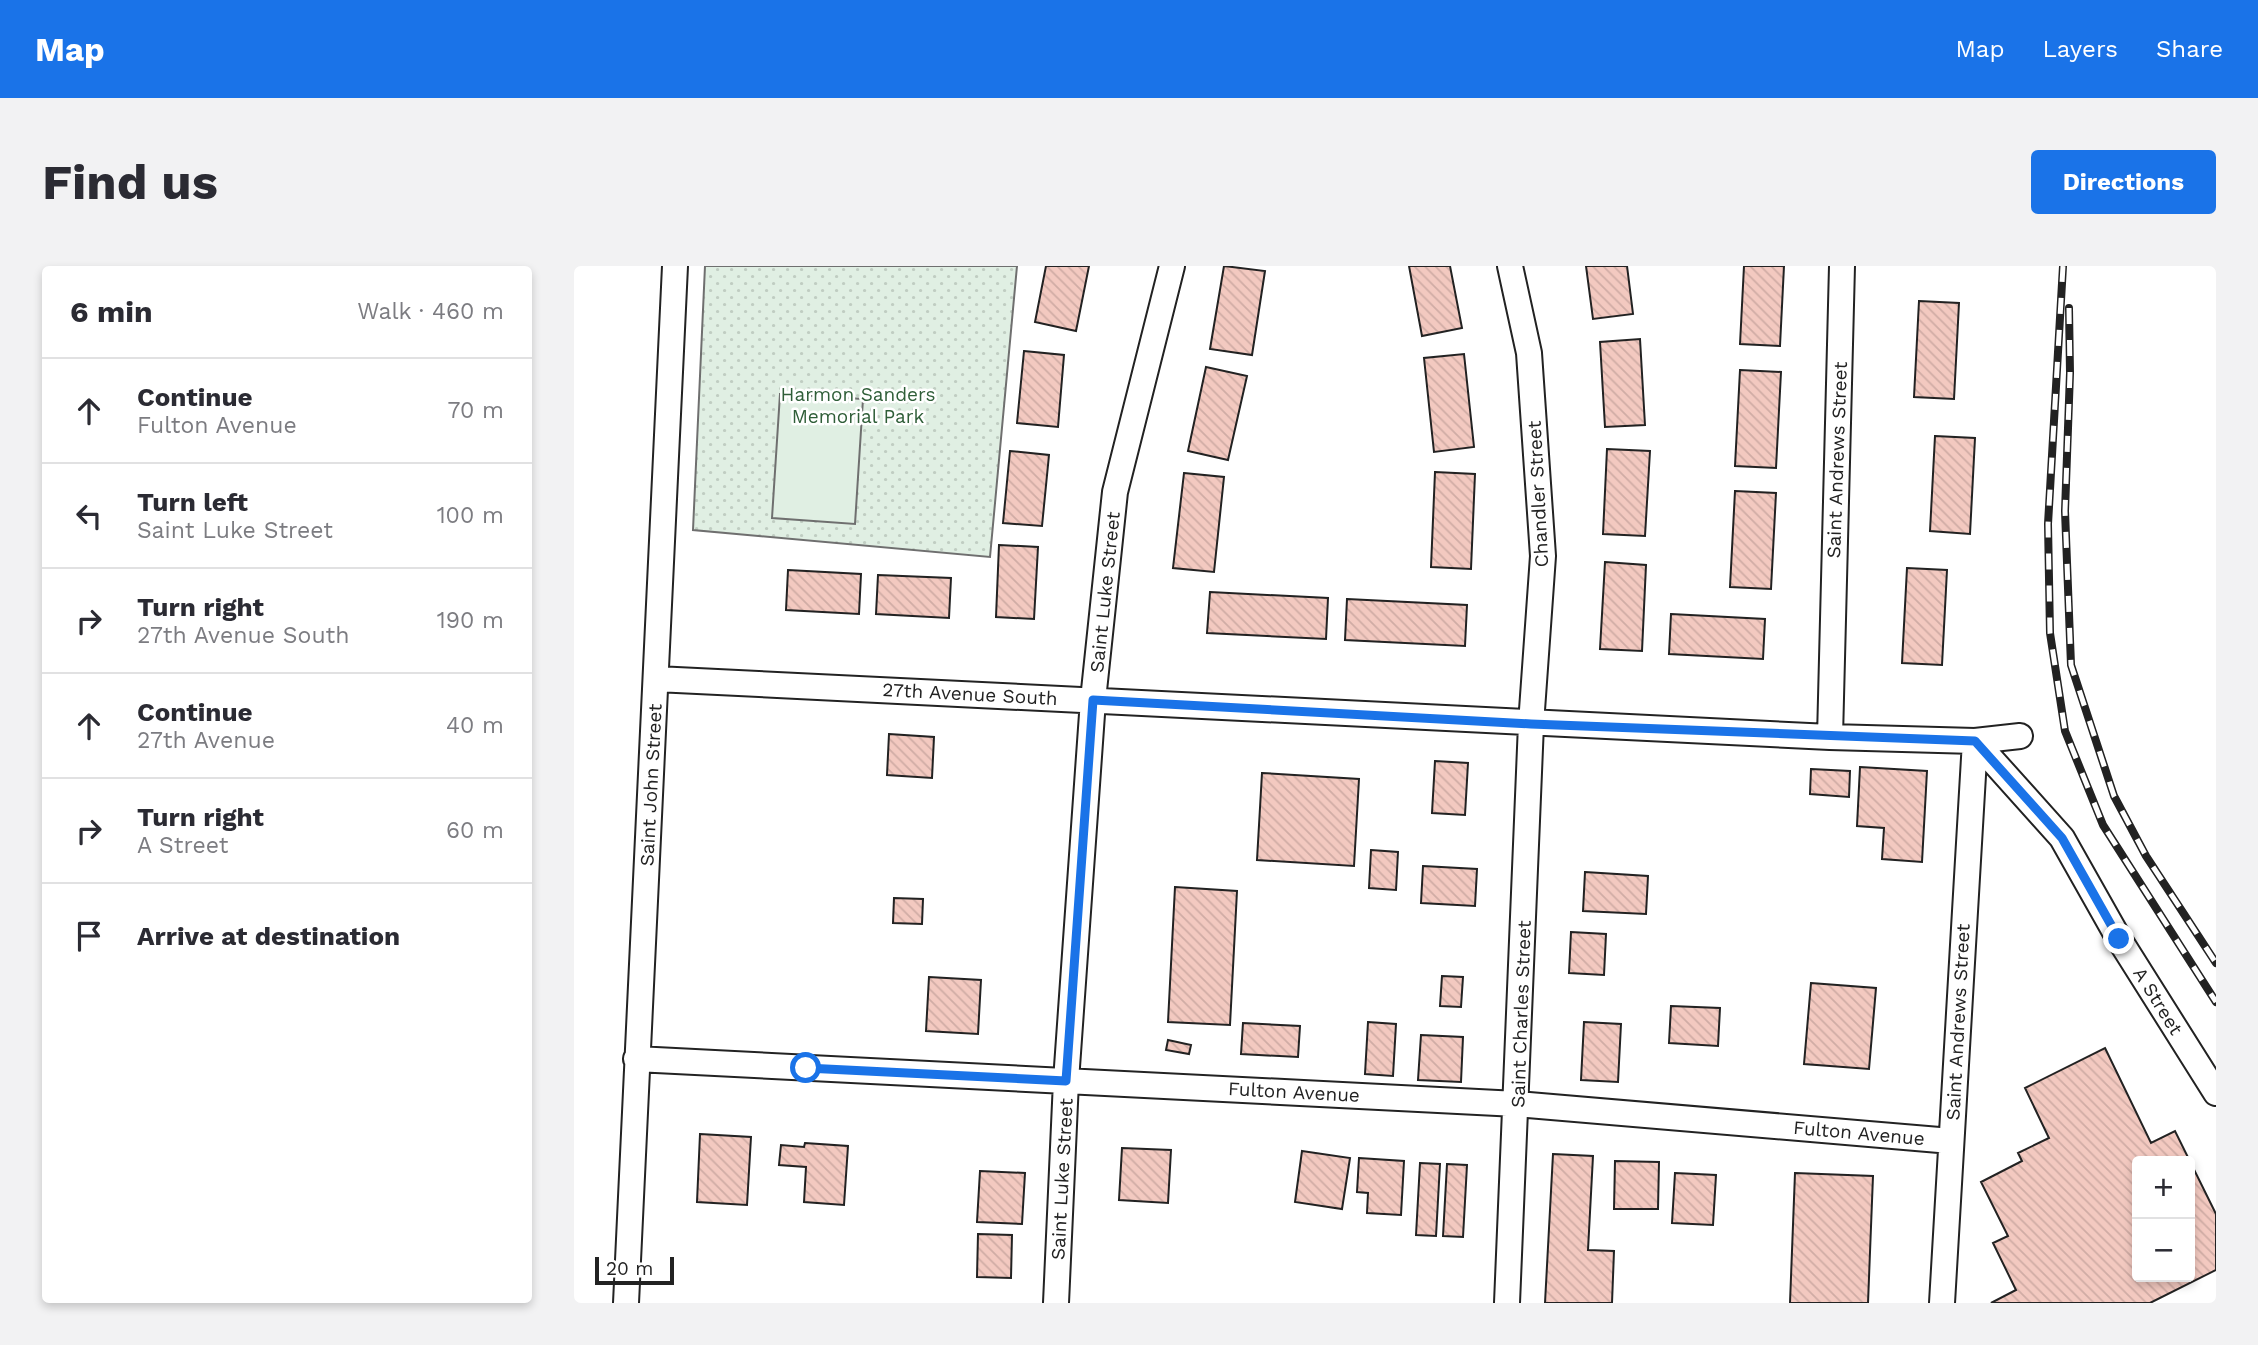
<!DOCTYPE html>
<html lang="en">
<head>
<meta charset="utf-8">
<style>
  body { margin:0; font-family:"Work Sans",sans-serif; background:#f2f2f3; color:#2b2b33 }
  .controls { position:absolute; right:21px; bottom:21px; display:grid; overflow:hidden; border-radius:7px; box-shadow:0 4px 10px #0003 }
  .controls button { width:63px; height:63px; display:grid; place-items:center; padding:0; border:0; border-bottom:2px solid #e1e1e2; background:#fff; color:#2b2b33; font:35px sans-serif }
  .scale { position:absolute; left:21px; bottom:18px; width:79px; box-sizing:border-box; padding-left:7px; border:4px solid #222; border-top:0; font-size:19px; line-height:24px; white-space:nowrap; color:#222; -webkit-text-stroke:5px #fff; paint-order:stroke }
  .stop { position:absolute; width:21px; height:21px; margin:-16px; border:5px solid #1a73e8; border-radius:50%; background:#fff }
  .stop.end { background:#1a73e8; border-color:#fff; box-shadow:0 2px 7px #0008 }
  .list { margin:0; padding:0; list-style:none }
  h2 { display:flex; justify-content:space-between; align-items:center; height:91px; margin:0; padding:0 28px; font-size:30px }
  h2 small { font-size:23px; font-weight:400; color:#7c7c81 }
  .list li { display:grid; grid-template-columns:46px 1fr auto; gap:21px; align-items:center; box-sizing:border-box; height:105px; padding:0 28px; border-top:2px solid #e1e1e2 }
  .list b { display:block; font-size:26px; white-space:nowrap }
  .list p { margin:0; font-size:23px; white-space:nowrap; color:#7c7c81 }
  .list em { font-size:23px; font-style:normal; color:#7c7c81 }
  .icon { flex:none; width:38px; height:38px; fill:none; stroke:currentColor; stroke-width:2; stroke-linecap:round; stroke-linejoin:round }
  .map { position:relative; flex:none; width:1642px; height:1037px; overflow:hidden; border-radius:7px }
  header { display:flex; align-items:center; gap:42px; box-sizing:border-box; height:98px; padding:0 35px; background:#1a73e8; color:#fff }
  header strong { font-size:33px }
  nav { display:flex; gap:38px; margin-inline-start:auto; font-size:24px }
  .intro { display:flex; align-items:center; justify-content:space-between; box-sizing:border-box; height:168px; padding:0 42px }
  h1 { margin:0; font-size:49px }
  .button { padding:18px 32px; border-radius:7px; background:#1a73e8; color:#fff; font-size:24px; font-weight:700 }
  main { display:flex; gap:42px; padding:0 42px }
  aside { flex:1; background:#fff; border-radius:7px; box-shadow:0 4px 10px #0003 }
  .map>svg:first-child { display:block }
  .park { fill:url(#park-dots); stroke:#6f6f6f; stroke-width:2 }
  .pitch { fill:#e0efe3; stroke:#6f6f6f; stroke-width:2 }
  .building { fill:url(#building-back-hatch); stroke:#222; stroke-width:2; fill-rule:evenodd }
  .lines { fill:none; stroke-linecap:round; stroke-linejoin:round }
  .street-casing { stroke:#222; stroke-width:28 }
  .street { stroke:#fff; stroke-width:24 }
  .rail-casing { stroke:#222; stroke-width:8 }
  .rail { stroke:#fff; stroke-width:5; stroke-dasharray:16; stroke-linecap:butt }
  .route { stroke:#1a73e8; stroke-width:9 }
  .labels { text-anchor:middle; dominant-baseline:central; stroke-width:5; stroke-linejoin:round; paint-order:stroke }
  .park-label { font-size:19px; fill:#2f5e38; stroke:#fff }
  .street-label { font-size:19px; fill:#222; stroke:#fff }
</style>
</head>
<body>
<header>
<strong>Map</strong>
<nav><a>Map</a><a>Layers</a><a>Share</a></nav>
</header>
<div class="intro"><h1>Find us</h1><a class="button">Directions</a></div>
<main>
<aside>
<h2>6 min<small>Walk · 460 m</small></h2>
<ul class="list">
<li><svg class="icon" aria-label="ahead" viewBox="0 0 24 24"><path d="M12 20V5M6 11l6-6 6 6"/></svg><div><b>Continue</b><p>Fulton Avenue</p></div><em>70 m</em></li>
<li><svg class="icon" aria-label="left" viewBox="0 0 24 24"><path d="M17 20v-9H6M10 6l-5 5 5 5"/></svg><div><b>Turn left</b><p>Saint Luke Street</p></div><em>100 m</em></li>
<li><svg class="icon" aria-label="right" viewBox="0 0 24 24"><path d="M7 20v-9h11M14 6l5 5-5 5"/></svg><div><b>Turn right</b><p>27th Avenue South</p></div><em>190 m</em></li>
<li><svg class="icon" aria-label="ahead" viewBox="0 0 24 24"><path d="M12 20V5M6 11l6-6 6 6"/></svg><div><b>Continue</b><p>27th Avenue</p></div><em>40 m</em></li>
<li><svg class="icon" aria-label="right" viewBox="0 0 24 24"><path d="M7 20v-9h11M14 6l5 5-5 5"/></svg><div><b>Turn right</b><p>A Street</p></div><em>60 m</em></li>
<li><svg class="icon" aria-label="arrive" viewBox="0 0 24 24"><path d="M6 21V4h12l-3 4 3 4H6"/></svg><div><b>Arrive at destination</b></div></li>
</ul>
</aside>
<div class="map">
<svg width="1642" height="1037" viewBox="0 0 1642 1037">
  <defs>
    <pattern id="park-dots" width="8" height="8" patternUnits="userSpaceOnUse" patternTransform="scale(1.75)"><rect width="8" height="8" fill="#e0efe3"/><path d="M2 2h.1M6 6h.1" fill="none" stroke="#c0cdc2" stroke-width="1.8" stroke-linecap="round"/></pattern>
    <pattern id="building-back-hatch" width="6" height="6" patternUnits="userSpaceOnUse" patternTransform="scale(1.75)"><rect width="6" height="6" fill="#f3c9c0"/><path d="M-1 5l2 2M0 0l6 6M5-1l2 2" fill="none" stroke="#d0aca5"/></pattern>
  </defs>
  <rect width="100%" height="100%" fill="#fff"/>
  <!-- park -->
  <path class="park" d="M131,0h312l-27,291 -297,-27z"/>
  <!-- pitch -->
  <path class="pitch" d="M206,128l83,5 -8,125 -83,-6z"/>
  <!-- building -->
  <path class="building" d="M472,0h43l-13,65 -41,-9z
    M650,0l41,5 -13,84 -42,-6z
    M835,0h41l12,62 -40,8z
    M1012,0h41l6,48 -40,5z
    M1170,0h40l-4,80 -40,-2z
    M1345,35l40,2 -5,96 -40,-2z
    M1066,73l5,86 -40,2 -5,-85z
    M450,85l40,4 -6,72 -41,-4z
    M890,88l10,93 -40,5 -10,-94z
    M632,101l41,9 -19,84 -40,-9z
    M1166,104l41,2 -5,96 -41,-2z
    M1361,170l40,2 -5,96 -40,-3z
    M1033,183l43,2 -5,85 -42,-2z
    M436,185l39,4 -7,71 -39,-3z
    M861,206l40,2 -4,95 -40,-2z
    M610,207l40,4 -10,95 -41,-4z
    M1161,225l41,2 -5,96 -41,-2z
    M425,279l39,2 -4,72 -38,-2z
    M1031,296l41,3 -4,86 -42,-2z
    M1333,302l40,2 -5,95 -40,-2z
    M214,304l73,4 -2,40 -73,-4z
    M304,309l73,3 -2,40 -73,-4z
    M636,326l118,6 -2,41 -119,-6z
    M773,333l120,6 -2,41 -120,-6z
    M1097,348l94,5 -2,40 -94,-5z
    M315,468l45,3 -2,41 -45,-3z
    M861,495l33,2 -3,52 -33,-2z
    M1286,501l67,4 -5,91 -40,-3 2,-31 -27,-2z
    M1237,503l39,2 -1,26 -39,-3z
    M688,507l97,6 -5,87 -97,-6z
    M797,584l27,2 -2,38 -27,-2z
    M849,600l54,3 -2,37 -54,-3z
    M1011,606l63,4 -2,38 -63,-3z
    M601,621l62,4 -7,134 -62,-3z
    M320,632l29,1 -1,25 -29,-1z
    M997,666l35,2 -2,41 -35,-2z
    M868,710l21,1 -2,30 -21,-1z
    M355,711l52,3 -3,54 -52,-3z
    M1237,717l65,5 -7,81 -65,-5z
    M1097,740l49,2 -2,38 -49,-3z
    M794,756l28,2 -3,52 -28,-2z
    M1010,756l37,2 -3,58 -37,-2z
    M669,757l57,3 -2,31 -57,-3z
    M847,769l42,2 -2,45 -43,-2z
    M594,774l23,5 -2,9 -23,-4z
    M1531,782l46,95 24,-12 41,83v56l-66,33h-159l25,-13 -23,-47 15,-7 -27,-54 41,-21 -4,-8 31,-15 -24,-50zM1563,895h53v116h-53z
    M126,868l51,3 -4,68 -50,-3z
    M231,877l43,3 -4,59 -40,-3 2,-35 -27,-2 2,-20 23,2z
    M548,882l49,2 -3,53 -49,-3z
    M728,885l48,7 -8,51 -47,-7z
    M979,888l40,2 -5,94 26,1 -2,52h-67z
    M785,892l45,3 -3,54 -34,-2 1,-20 -11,-1z
    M1041,895l44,1 -1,47h-44z
    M846,897l20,1 -4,72 -20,-1z
    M873,898l20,1 -4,72 -20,-1z
    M406,905l45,2 -3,51 -45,-2z
    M1101,907l41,2 -3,50 -41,-2z
    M1221,907l78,3 -5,127h-78z
    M404,968l34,1 -1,43 -34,-1z"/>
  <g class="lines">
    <defs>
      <path id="street" d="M82,413l1174,58 145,4 45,-5
        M1256,471l12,-471
        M1401,475l87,97 57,101 97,154
        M62,793l881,45 434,37
        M52,1037l49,-1037
        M482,1037l10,-222 27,-381 22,-208 57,-226
        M933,1037l24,-579 12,-168 -14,-203 -19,-87
        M1368,1037l33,-562"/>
    </defs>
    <!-- street casing -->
    <use href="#street" class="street-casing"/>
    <!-- street -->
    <use href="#street" class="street"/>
    <defs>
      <path id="rail" d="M1489,0l-15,258 2,109 15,98 38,94 113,177
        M1495,42l1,65 -5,138 6,154 43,131 32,60 70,107"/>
    </defs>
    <!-- rail casing -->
    <use href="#rail" class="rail-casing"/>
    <!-- rail -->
    <use href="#rail" class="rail"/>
  </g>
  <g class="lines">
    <!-- route -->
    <path class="route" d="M232,802l260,13 27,-381 438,24 444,17 87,97 57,101"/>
  </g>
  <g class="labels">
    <!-- park labels -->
    <g class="park-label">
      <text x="284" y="128">Harmon Sanders<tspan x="284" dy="22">Memorial Park</tspan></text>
    </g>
    <!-- street labels -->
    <g class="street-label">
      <text transform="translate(1263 194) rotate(-88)">Saint Andrews Street</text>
      <text transform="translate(964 228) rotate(-93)">Chandler Street</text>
      <text transform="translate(531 326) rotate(-84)">Saint Luke Street</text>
      <text transform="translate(396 428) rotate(3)">27th Avenue South</text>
      <text transform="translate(77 519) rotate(-87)">Saint John Street</text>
      <text transform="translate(1584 735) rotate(58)">A Street</text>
      <text transform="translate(947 748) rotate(-88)">Saint Charles Street</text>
      <text transform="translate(1384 756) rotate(-87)">Saint Andrews Street</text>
      <text transform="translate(720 826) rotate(3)">Fulton Avenue</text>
      <text transform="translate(1285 867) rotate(5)">Fulton Avenue</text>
      <text transform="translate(488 913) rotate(-87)">Saint Luke Street</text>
    </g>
  </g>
</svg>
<div class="controls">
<button>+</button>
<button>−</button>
</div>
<div class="scale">20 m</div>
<div class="stop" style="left:232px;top:802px"></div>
<div class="stop end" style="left:1545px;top:673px"></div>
</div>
</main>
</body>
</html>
